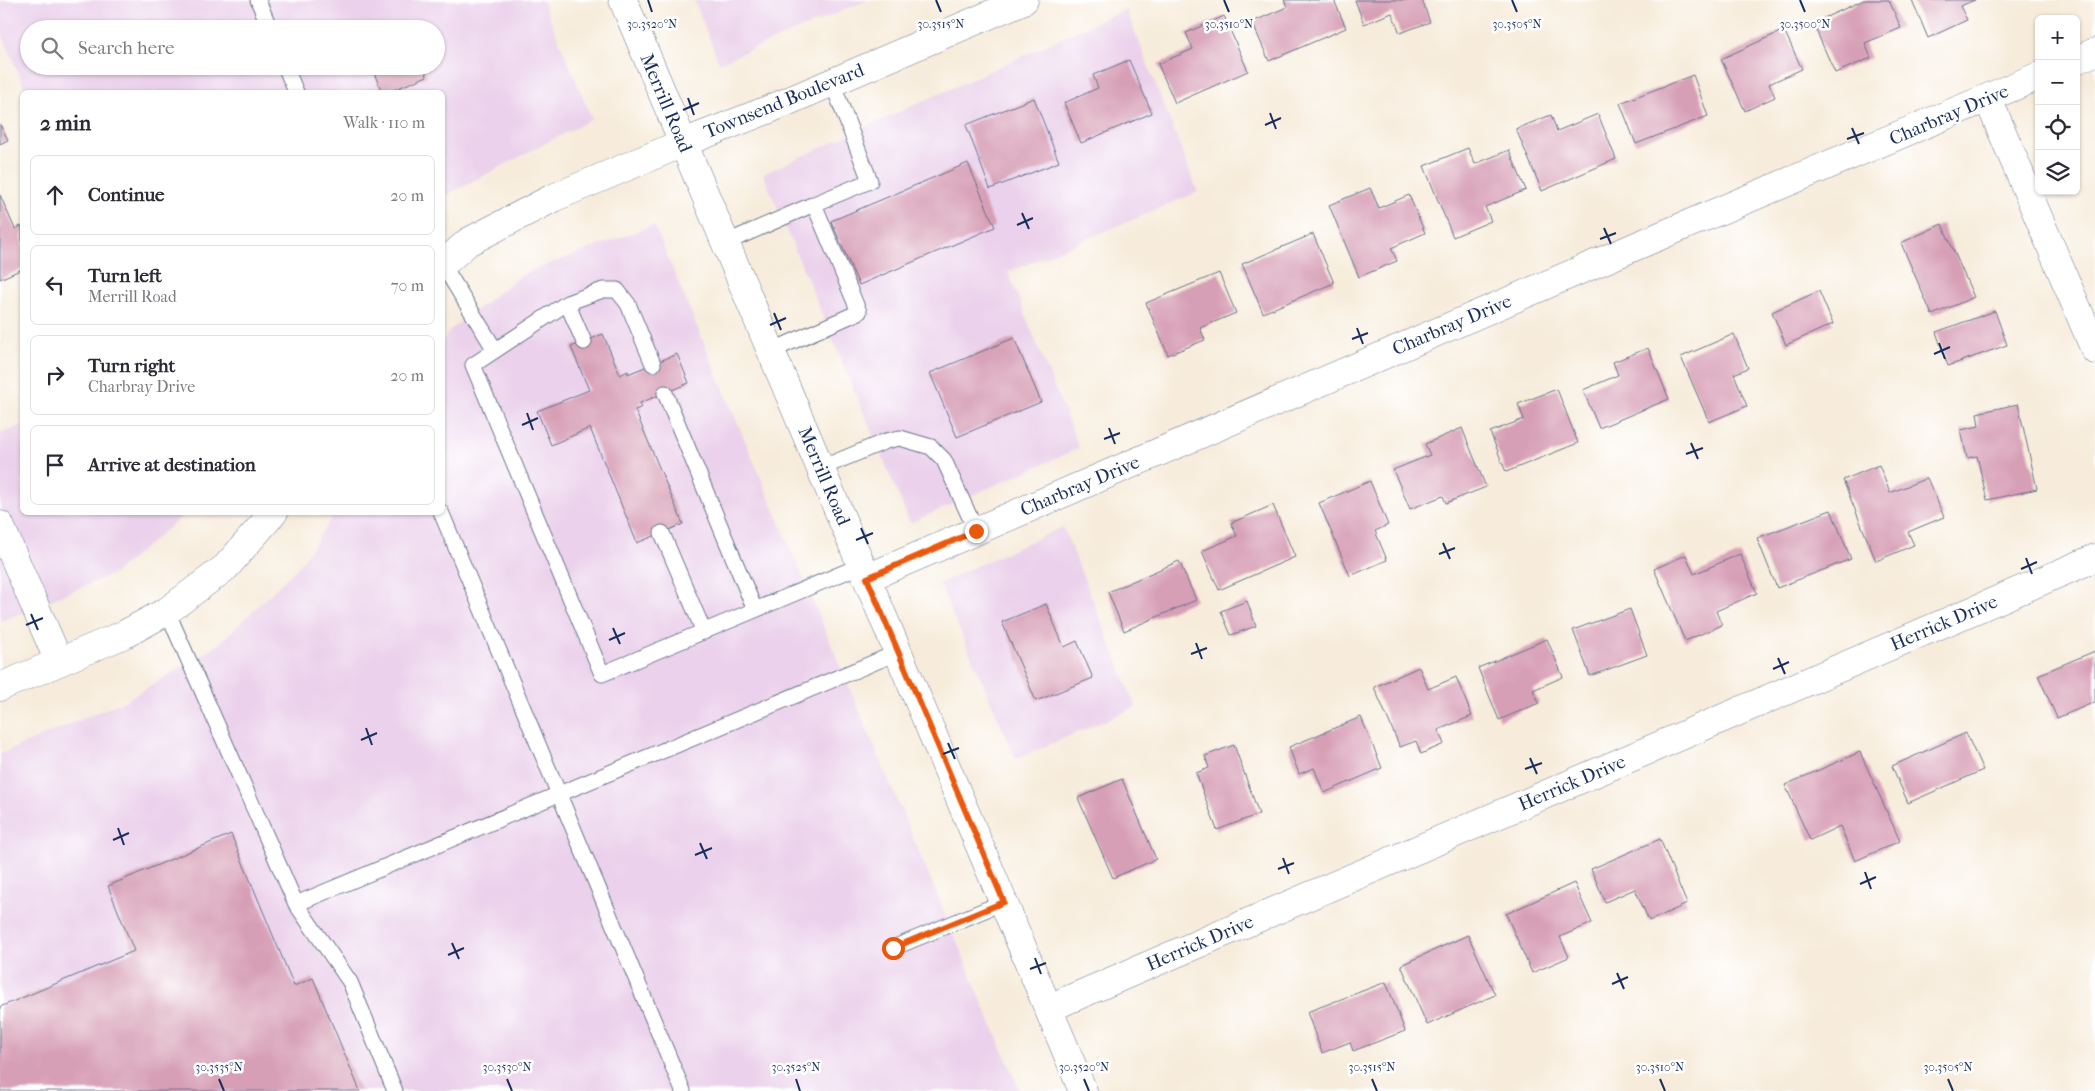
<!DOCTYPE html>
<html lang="en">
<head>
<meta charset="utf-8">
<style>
  body { margin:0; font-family:"IM FELL French Canon",serif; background:#f7f7f7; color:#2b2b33 }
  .controls { position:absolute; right:15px; top:15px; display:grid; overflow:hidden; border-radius:8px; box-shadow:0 1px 4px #0004 }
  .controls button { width:45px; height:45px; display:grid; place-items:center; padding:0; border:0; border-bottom:1px solid #e1e1e2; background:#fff; color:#2b2b33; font:25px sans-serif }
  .stop { position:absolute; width:15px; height:15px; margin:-11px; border:4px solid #ea580c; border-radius:50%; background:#fff }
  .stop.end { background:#ea580c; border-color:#fff; box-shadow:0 1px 5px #0008 }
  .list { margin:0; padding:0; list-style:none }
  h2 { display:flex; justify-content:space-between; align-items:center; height:65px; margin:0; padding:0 20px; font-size:21px }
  h2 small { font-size:16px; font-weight:400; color:#7c7c81 }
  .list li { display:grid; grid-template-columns:32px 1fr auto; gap:15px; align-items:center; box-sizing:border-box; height:80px; margin:0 10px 10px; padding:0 10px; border:1px solid #e1e1e2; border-radius:8px }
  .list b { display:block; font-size:19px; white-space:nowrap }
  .list p { margin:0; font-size:16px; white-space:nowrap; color:#7c7c81 }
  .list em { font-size:16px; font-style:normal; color:#7c7c81 }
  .icon { flex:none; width:28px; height:28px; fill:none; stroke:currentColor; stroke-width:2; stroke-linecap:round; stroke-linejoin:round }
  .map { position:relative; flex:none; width:2095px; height:1091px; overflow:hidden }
  .search { position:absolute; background:#fff; box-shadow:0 1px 4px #0004; left:20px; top:20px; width:425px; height:55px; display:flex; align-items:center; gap:12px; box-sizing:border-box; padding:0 18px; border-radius:28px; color:#7c7c81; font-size:19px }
  .panel { position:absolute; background:#fff; box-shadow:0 1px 4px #0004; left:20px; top:90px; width:425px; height:425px; border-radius:8px }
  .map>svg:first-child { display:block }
  .built { fill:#ebd1eb; fill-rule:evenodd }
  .building { fill:#d79fb6 }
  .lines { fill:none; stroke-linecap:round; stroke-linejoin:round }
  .lane-casing { stroke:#68718a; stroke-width:17 }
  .street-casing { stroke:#68718a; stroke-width:29 }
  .secondary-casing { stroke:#68718a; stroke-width:29 }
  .lane { stroke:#fff; stroke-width:15 }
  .street { stroke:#fff; stroke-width:28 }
  .secondary { stroke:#fff; stroke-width:28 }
  .route { stroke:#ea580c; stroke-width:6 }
  .ticks { fill:none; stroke:#1b2f5e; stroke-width:2 }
  .labels { text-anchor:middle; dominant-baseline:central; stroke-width:5; stroke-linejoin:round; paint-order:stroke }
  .street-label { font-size:19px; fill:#1b2f5e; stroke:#fff }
  .ticks-label { font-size:12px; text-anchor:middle; fill:#1b2f5e; stroke:#fff; stroke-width:5; stroke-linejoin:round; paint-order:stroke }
</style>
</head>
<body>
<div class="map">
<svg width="2095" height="1091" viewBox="0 0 2095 1091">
  <rect width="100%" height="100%" fill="#fff"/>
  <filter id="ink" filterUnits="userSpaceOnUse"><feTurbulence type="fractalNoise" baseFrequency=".02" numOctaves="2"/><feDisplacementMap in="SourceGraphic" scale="10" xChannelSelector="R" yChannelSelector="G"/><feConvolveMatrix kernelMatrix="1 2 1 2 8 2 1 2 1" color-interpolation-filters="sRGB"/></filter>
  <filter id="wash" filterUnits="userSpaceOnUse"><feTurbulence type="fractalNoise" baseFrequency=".0096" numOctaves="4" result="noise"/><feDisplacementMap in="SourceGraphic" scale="20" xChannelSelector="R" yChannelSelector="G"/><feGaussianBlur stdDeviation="1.12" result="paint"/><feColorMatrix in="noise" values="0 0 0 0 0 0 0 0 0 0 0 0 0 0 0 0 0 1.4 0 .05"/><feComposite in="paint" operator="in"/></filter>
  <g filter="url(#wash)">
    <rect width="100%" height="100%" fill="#f7ecdb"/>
    <!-- built -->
    <path class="built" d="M0,0h542l50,119 -149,78 -1,-105h-416l-26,-64zM29,29h407v37h-407z
      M694,0h174l-149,63z
      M1126,9l72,183 -190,80 71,176 -169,75 -147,-349z
      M654,225l366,866h-1020v-337l127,-54 92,-56 80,-78 36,-53 107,-1v-169l8,-13 73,-56z
      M22,425v87l164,1 -71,60 -115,49v-188z
      M1063,527l73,180 -120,52 -77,-176z"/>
    <g id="blocks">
      <!-- building -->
      <path class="building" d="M1284,0h50l12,28 -77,33 -17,-39 35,-15z
        M1355,0h67l8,22 -30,11 -8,-20 -28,11z
        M1864,0h25l12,28 -36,15 6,15 -36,15 -22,-50z
        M1912,0h63l-15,6 7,14 -39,18z
        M1224,16l24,55 -73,32 -17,-39 35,-15 -7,-16z
        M1784,30l18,39 -33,15 6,13 -30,14 -24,-52z
        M1129,60l23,53 -71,30 -17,-40 34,-15 -5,-13z
        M371,66h52l4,10 -38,16h-7z
        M1693,75l15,41 -72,28 -16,-41z
        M1034,98l25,64 -69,27 -24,-64z
        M1598,114l18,45 -74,32 -26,-62 35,-14 6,16z
        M0,124l8,16 -8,4z
        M1468,148l7,16 34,-14 17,40 -41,17 6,14 -38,16 -29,-71z
        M968,163l27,64 -136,58 -28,-64z
        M1370,188l9,20 30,-13 16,38 -34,15 6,13 -38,16 -30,-72z
        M0,195l15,34 6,-3 1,4v39l-22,10z
        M1942,224l32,73 -42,18 -31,-72z
        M1313,234l21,49 -71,30 -21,-49z
        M1219,273l17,40 -36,15 5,12 -37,15 -22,-52z
        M1819,291l14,33 -47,21 -14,-33z
        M1995,311l12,34 -59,21 -12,-34z
        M603,334l17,41 8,-4v3l49,-20 12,29 -49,20 2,4 -7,3 48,114 -46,19 -47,-115 -39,17 -14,-34 52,-21 -18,-43z
        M1734,334l14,34 -14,6 13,32 -38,16 -28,-65z
        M1014,338l27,64 -84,35 -27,-64z
        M1648,348l21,51 -70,29 -16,-38 35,-15 -5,-13z
        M1557,389l21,54 -72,29 -16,-40 34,-13 -6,-15z
        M2018,404l19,85 -50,11 -10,-44 -10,2 -6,-28 18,-4 -2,-13z
        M1462,428l24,59 -40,16 -3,-7 -33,13 -17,-39 37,-15 -5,-11z
        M1879,465l11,28 37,-15 17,39 -36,15 6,13 -38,16 -33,-81z
        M1370,481l18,44 -13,6 12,29 -37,16 -31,-73z
        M1273,505l22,52 -76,33 -17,-39 35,-15 -6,-13z
        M1831,510l20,49 -74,29 -20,-50z
        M1740,554l17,39 -41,18 6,14 -37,16 -31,-72 32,-14 8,19z
        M1179,561l17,39 -72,31 -16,-39z
        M1247,601l9,25 -25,9 -10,-24z
        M1046,604l18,43 13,-6 16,37 -57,23 -34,-79z
        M1630,609l17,46 -57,21 -17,-46z
        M1547,639l16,38 -30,13 6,13 -40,17 -21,-52z
        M2095,651v51l-38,16 -19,-43z
        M1419,667l9,22 28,-12 16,39 -34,14 6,14 -23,10 -5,-13 -16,6 -26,-60z
        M1361,717l21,51 -58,25 -10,-25 -15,6 -10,-27z
        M1966,733l17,37 -75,33 -16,-37z
        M1234,745l25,69 -42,16 -21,-57 13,-5 -4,-12z
        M1860,752l40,89 -45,20 -15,-35 -30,14 -25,-55z
        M1122,779l34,80 -43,19 -35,-80z
        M231,834l63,152 19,-8 47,113h-360v-84l134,-56 -26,-65z
        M1660,839l27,65 -38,17 -14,-32 -30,13 -14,-33z
        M1574,883l18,40 -32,14 9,20 -37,16 -26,-59z
        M1468,935l27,60 -68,30 -26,-60z
        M1386,982l19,49 -52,20 -3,-9 -28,11 -15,-41z"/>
    </g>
  </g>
  <g filter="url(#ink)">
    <use href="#blocks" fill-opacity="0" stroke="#68718a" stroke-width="1"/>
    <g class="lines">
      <defs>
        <path id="lane" d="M258,0l12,29
          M285,66l11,26
          M814,204l56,-23 -38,-99
          M725,243l89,-39 45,108 -88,39
          M443,265l52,85
          M567,303l17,39
          M653,364l-25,-60 -11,-14h-14l-36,13 -94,62 129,309 153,-64 -90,-217
          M821,468l65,-27 14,-3 31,9 13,13 32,71
          M441,512l242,579
          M662,533l42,99
          M755,610l107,-45
          M167,611l129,293 54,78 45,109
          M296,904l603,-252
          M893,948l111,-46"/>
        <path id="street" d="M2076,60l19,-8
          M1988,99l107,251
          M0,525l59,137
          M867,578l774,-334 398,-168
          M1049,1008l1046,-450"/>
        <path id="secondary" d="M623,0l460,1091
          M442,265l26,-23 85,-44 130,-55 87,-34 254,-109
          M0,687l125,-53 42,-23 59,-44 48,-55"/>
      </defs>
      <!-- lane casing -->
      <use href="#lane" class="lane-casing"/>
      <!-- street casing -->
      <use href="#street" class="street-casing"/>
      <!-- secondary casing -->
      <use href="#secondary" class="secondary-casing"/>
      <!-- lane -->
      <use href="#lane" class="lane"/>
      <!-- street -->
      <use href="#street" class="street"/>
      <!-- secondary -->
      <use href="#secondary" class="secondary"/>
    </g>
  </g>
  <g class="lines" filter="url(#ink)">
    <!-- route -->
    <path class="route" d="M893,948l111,-46 -137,-324 109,-47"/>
  </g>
  <!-- ticks -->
  <path class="ticks" d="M648,0l4,12M936,0l5,12M1224,0l5,12M1512,0l5,12M1800,0l5,12M688,98l6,17M683,110l16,-7M1270,113l6,16M1265,125l16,-7M1852,128l7,16M1847,139l17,-6M1022,213l7,16M1017,225l16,-7M1604,228l7,16M1600,239l16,-6M774,313l7,17M770,325l16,-7M1357,328l6,16M1352,339l16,-6M1939,343l6,16M1934,354l16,-7M527,413l6,17M522,425l16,-7M1109,428l6,16M1104,439l16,-6M1691,443l7,16M1686,454l17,-6M861,528l7,16M856,540l17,-7M1443,543l7,16M1439,554l16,-6M2026,558l6,16M2021,569l16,-7M31,614l7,16M26,625l17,-7M613,628l7,16M609,640l16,-7M1196,643l6,16M1191,654l16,-6M1778,658l7,16M1773,669l16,-7M366,728l6,17M361,740l16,-7M948,743l7,16M943,754l16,-6M1530,758l7,16M1525,769l17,-6M118,828l6,17M113,840l16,-7M700,843l7,16M695,855l17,-7M1283,858l6,16M1278,869l16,-6M1865,872l6,17M1860,884l16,-7M452,943l7,16M448,955l16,-7M1035,958l6,16M1030,969l16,-6M1617,973l7,16M1612,984l16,-7M219,1079l5,12M507,1079l5,12M796,1079l4,12M1084,1079l5,12M1372,1079l5,12M1660,1079l5,12M1948,1079l5,12"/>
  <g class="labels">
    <!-- street labels -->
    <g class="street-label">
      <text transform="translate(784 101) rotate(-22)">Townsend Boulevard</text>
      <text transform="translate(666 103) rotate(67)">Merrill Road</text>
      <text transform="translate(1949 115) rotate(-23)">Charbray Drive</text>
      <text transform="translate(1452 325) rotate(-23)">Charbray Drive</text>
      <text transform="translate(824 476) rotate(67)">Merrill Road</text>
      <text transform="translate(1080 486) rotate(-23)">Charbray Drive</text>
      <text transform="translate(1944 623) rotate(-23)">Herrick Drive</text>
      <text transform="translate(1572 783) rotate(-23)">Herrick Drive</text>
      <text transform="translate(1200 943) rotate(-23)">Herrick Drive</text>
    </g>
  </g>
  <g class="ticks-label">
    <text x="652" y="28">30.3520°N</text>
    <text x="941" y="28">30.3515°N</text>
    <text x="1229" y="28">30.3510°N</text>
    <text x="1517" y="28">30.3505°N</text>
    <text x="1805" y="28">30.3500°N</text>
    <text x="219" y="1071">30.3535°N</text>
    <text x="507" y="1071">30.3530°N</text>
    <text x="796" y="1071">30.3525°N</text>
    <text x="1084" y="1071">30.3520°N</text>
    <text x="1372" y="1071">30.3515°N</text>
    <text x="1660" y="1071">30.3510°N</text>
    <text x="1948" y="1071">30.3505°N</text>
  </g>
</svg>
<div class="controls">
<button>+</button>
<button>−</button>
<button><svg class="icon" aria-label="locate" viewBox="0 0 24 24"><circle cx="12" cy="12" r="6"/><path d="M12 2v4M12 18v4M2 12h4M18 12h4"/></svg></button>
<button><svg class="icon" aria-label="layers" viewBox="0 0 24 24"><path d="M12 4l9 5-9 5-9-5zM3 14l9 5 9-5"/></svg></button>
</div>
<div class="stop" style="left:893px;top:948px"></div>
<div class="stop end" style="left:976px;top:531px"></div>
<div class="search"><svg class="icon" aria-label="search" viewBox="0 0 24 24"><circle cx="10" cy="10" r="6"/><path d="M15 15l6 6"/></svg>Search here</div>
<section class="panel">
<h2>2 min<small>Walk · 110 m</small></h2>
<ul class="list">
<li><svg class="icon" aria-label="ahead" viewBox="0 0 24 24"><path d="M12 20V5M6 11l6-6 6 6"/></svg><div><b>Continue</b></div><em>20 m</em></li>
<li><svg class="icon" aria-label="left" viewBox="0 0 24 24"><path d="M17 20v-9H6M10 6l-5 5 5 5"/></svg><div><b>Turn left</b><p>Merrill Road</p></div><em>70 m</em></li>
<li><svg class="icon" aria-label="right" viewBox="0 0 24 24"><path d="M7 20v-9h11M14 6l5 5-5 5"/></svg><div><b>Turn right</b><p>Charbray Drive</p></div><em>20 m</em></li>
<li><svg class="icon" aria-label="arrive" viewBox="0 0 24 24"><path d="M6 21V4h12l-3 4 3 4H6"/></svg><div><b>Arrive at destination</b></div></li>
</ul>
</section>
</div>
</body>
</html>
